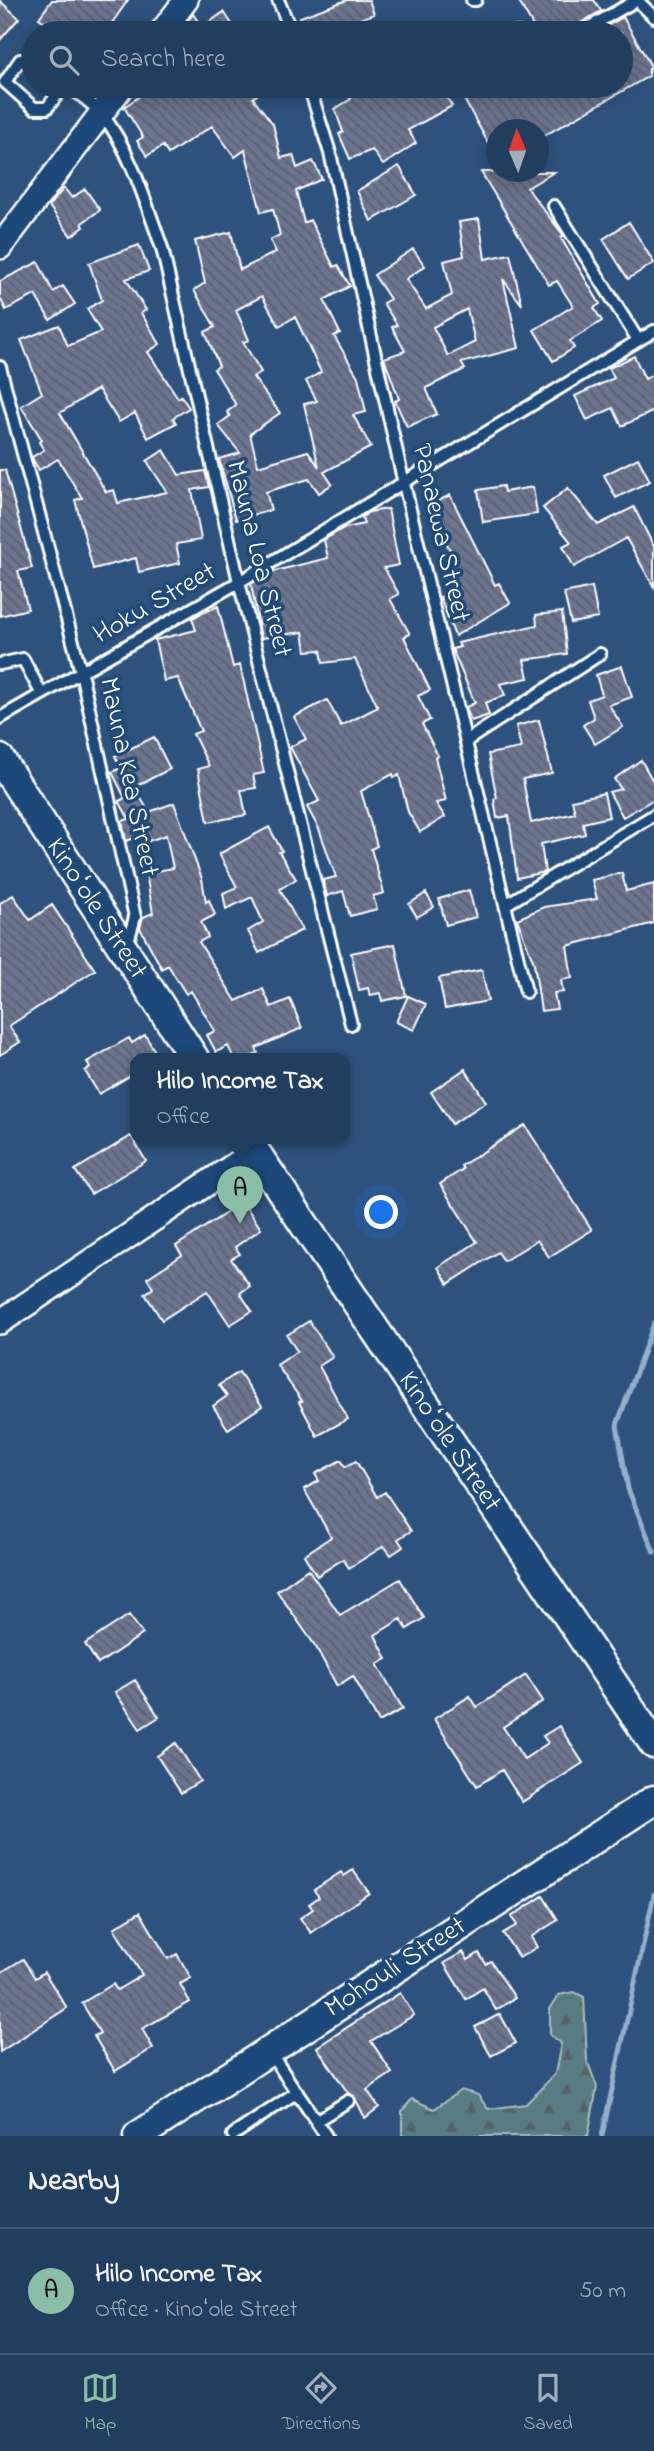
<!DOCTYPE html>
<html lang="en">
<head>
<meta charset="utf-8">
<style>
  body { margin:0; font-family:"Indie Flower",sans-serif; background:#2a4564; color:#f1f3f6 }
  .compass { position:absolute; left:486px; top:119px; width:63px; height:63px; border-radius:50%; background:#223e5e; box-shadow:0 4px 18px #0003; rotate:358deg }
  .you { position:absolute; left:382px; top:1213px; width:24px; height:24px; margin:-18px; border:5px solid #fff; border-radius:50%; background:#1a73e8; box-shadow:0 0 0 10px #1a73e833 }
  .badge { display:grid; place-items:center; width:46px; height:46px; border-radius:50%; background:#8abfa5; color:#111; font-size:23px; font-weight:700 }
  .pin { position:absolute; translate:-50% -58px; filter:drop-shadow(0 2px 4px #0008) }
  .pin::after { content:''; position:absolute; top:37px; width:24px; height:21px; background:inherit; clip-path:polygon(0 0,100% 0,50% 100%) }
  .popup { position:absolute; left:130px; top:1053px; width:220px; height:91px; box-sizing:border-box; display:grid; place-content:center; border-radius:14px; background:#223e5e; filter:drop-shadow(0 2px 5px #0005); font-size:23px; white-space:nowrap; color:#a2aebc }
  .popup b { font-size:26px; color:#f1f3f6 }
  .popup::after { content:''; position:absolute; left:50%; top:100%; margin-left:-14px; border:14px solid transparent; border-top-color:#223e5e }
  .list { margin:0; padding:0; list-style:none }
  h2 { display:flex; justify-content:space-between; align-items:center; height:91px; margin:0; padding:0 28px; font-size:30px }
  h2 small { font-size:23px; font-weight:400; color:#a2aebc }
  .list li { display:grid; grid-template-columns:46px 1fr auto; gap:21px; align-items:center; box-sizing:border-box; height:126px; padding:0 28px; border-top:2px solid #3f5773 }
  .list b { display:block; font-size:26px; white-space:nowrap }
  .list p { margin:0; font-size:23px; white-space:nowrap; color:#a2aebc }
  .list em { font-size:23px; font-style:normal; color:#a2aebc }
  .icon { flex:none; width:38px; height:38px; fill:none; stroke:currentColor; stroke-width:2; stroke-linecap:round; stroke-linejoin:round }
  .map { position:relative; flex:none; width:654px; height:2136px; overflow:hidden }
  .search { position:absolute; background:#223e5e; box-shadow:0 4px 18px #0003; left:21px; right:21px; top:21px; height:77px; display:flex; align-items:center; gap:18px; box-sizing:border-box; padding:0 24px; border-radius:38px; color:#a2aebc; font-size:26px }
  .sheet { height:217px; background:#223e5e }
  nav { display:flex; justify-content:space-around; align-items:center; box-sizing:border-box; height:98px; border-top:2px solid #3f5773; background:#223e5e; font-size:19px; color:#a2aebc }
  nav a { display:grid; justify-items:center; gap:4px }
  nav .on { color:#8abfa5 }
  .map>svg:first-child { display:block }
  .forest { fill:url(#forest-firs); stroke:#acbec0; stroke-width:2 }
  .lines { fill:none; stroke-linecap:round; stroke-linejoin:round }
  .stream { stroke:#93afca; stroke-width:5 }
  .building { fill:url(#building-back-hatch); stroke:#fff; stroke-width:2; fill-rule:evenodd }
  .service-casing { stroke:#fff; stroke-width:16 }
  .minor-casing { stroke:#fff; stroke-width:28 }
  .tertiary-casing { stroke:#fff; stroke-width:33 }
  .service { stroke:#1f4a7a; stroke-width:10 }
  .minor { stroke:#1f4a7a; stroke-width:23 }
  .tertiary { stroke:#1f4a7a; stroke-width:28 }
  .labels { text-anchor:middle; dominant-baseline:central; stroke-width:7; stroke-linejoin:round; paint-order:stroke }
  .street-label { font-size:28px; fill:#fff; stroke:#1f4a7a }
</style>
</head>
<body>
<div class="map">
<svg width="654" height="2136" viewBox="0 0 654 2136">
  <defs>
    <pattern id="forest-firs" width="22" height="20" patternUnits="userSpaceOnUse" patternTransform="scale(1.75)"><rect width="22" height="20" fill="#597c81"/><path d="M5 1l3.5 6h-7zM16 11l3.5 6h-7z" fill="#526466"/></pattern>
    <pattern id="building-back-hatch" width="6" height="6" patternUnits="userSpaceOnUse" patternTransform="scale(1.75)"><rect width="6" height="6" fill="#6c748f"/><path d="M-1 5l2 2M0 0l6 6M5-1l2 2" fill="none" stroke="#5c606e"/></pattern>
  </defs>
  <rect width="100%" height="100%" fill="#2e527e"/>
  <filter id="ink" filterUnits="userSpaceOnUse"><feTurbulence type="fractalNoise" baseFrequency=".0143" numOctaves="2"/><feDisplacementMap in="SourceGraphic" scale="14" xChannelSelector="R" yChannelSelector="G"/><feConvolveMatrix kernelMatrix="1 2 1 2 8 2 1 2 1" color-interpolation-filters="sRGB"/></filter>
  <g filter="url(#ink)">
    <!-- forest -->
    <path class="forest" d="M574,1992l10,5 3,63 10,27 -9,49h-186v-25l10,-12 22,10 27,-19 17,5 10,14 38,-5 29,-30 6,-31 -11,-8v-26l9,-14z"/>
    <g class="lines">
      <!-- stream -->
      <path class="stream" d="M654,1323l-37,102 11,64 26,63
        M602,2136l52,-242"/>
    </g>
    <!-- building -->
    <path class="building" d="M52,0h76l-16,23 15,10h-67l-21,-15z
      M347,0h22l5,14 -12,4 6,15h-62l-6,-16z
      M518,0h76l7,11 -26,15 -4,7h-34z
      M0,1l19,17 -19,22z
      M224,12l14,21h-59l14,-19 9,13z
      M623,17l29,51 -3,1v7l-111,63v-9h-42v27l-35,-63 15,-8h145v-53h-27z
      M136,86h115l6,9 -4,3 20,26 8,34 12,-3 4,13 16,-7 9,18 -26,12 8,32 6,-3 24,47 4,-2 12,21 -26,14 16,33 -6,3 24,41 8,35 -13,3 18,32 -47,25 8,12 -13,9 -10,-14 -43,13 5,18 -35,10 -17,-61 21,-6 -22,-28 12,-9 -3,-4 9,-7 -22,-36 5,-3 -14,-34 10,-5 -21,-37 11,-7 -10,-42 36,-9 9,38 36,-18 -6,-12 10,-5 -7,-26 -12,3 -16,-62 -10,7 -23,-31 -44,28 -5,-8 -16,10 -10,-15 6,-4 -19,-30 16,-11zM262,296l17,30 16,-9 26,55 -15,9 11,20 -13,3 15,63 -11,-16 -50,15 -8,-32 30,-21 -27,-36 8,-5 -18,-30 6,-2 -13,-30z
      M344,86h96l12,20 -44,24 8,13 -33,22 -11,-15 -22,9 -11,-25 4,-2 -8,-23 16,-10z
      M399,166l17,29 -45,26 -14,-30z
      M481,172h73l-27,16 37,48 -3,2 39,66 -6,4 8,13 -32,20 4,7 -21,13 -19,-31 39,-24 -16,-25 -8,4z
      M64,188l8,10 13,-9 15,21 -18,13 2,4 -13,9 -22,-30z
      M479,219l6,40 25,-5 12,51 -19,-26 16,69 -58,15 4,6 -39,19 11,26 -30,13 -12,-26 4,-2 -15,-41 21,-7 -13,-24 5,-2 -14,-22 7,-4 -16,-24 39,-26 12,17 -19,13 20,30 26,-14 -8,-34 20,-5 -5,-34zM467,309l8,33 -27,14 -15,-29z
      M629,222l25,41 -26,16 -25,-40z
      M139,245l10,26 -23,8 20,31 -5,3 19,31 -12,8 30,46 3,-2 8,12 -16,10 3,5 -28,15 -13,-25 -16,9 -21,-33 -38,24 46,79 8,-2 4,13 49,-11 -20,-31 17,-11 15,25 26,-4 4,16 -17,3 9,50 -25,4 4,19 -41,9 -3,-14 -43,11 -18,-69 7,-2 -24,-39 -19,11 -6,-10 -1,-3 12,-7 -5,-8 3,-2 -21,-34 21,-13 -21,-53 38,-15 9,21 33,-14 -14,-23 15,-9 -13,-37z
      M38,262l15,30 10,-6 12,18 -25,16 -15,-25 -29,15 -6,-12v-17z
      M634,356l11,23 9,-5v37l-32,15 -9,-18 -26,12 -12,-24 39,-18 -5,-10z
      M638,458l12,23 -34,17 -12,-23z
      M0,470h5l27,98 -14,3 10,38 -28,7z
      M503,486l1,6 29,-5 4,27 -54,8 -5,-32z
      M568,488l30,37 36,-18 20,40v40l-28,-49 -52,29 -11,-21 8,-4 -28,-34z
      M450,495l45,90 4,-2 11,20 -55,33 -15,-39 16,-6 -15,-21 14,-10 -27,-54z
      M388,509l11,56 -15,3 15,26 -9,5 20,35 -6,3 26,53 -12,6 12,24 -8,4 16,32 -3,1 11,44 -10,2 9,14 -25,15 -12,-20 -9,-37 -5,3 -1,-4 -32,17 16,55 -6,3 13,44 -11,3 4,13 -27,7 -7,-25 -16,5 -4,-16 13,-3 -17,-48 -12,-22 12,-6 -29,-54 16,-8 -12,-22 33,-17 14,26 37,-19 -23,-48 -32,4 -2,-13 -15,1 -3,-19 -42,6 -10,-54 20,-12 57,-14 -4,-18 18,-11 22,-5 -2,-7 7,-5z
      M592,587l6,31 -27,5 -7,-30z
      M218,606l15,61 7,-2 24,108 -11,2 3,13 -15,2 5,25 -38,7 -10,-53 11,-3 -16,-32 8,-3 -23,-53 -14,3 -9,-41 41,-10 -4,-12z
      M562,612l5,42 -43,6 4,18 -28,6 5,11 -20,8 4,12 -18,6 -5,-14 9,-4 -23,-54 8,-2 -2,-4 79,-18 -1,-10z
      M622,666l10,31 -23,8 14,22 -28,17 -12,-19 11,-7 -6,-18 14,-5 -6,-20z
      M539,720l13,53 -29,6 8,44 44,-10 -3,-13 32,-7 5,24 -26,6 2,11 -44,10 4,28 -28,6 -8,-62 -12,2 -3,-19 3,-1 -9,-44 33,-6 -5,-22z
      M154,737l16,32 -36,18 15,25 25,-9 28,76 4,23 3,-2 6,15 -14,7 7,15 -9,5 37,59 27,-12 8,18 19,-8 12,29 -46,20 2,5 -9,5h-15l-6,-12 -12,6 -9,-17 8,-4 -24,-40 -5,3 -18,-29 -6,4 -22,-41 3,-11 10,-4 -7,-40 27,-5 -7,-33 -26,9 -2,-7 -12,4 -4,-20 7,-2 -10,-18 6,-3 -13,-26 9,-4 -6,-12z
      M641,760l13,23v16l-31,18 -14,-25 12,-3 -7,-10z
      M269,827l13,24 -3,1 17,27 -16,10 22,41 -43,23 -11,-22 15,-9 -11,-25 -26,12 -3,-16 14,-6 -18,-33z
      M622,873l4,18 28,-7v39l-87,23 5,32 -11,2 2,12 -9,1 3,16 -16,2 -7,-48 -17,-44 27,-12 53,-8 -5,-19z
      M469,890l7,27 -30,8 -7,-26z
      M426,893l8,14 -17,10 -8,-13z
      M13,895l17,25 22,-15 43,65 -86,56 11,16 -20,13v-152z
      M395,944l11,52 -24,5 -2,-8 -10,2 -2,-7 -9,2 -8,-37z
      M482,970l6,31 -43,8 -6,-31z
      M408,996l18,8 -12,26 -18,-8z
      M145,1035l14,23h-24v15l-36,21 -14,-23 5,-3 -3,-6 42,-24 3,5z
      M465,1069l21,33 -34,22 -21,-32z
      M525,1125l67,105 -43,27 -12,-17 -33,21 -6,-9 -50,32 -10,-17 39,-25 -37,-58 23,-15 -2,-3z
      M131,1136l15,25 -55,33 -16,-24z
      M243,1202l18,27 -26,18 5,7 -9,5 19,27 -10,7 12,18 -22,14 -23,-34 -45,29 -17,-26 8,-6 -6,-10 35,-23 -6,-9z
      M309,1321l24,36 -14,9 29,53 -31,17 -18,-34 3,-1 -25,-36 20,-14 -10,-16z
      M239,1372l23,34 -34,23 -15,-23 14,-10 -8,-11z
      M341,1460l4,7 11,-6 21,36 8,-5 26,39 -13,8 5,8 -12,8 -7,-9 -35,22 -6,-9 -26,17 -13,-21 27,-18 -27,-48 15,-8 -4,-7z
      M308,1569l32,46 60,-36 24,39 -17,11 -6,-10 -26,16 12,24 -10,5 26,45 -24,13 -26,-46 -16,10 -21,-39 -39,-56z
      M129,1615l14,19 -45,30 -13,-20z
      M526,1675l17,26 -40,26 21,32 24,-16 -5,-7 16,-10 24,37 -61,39 -20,-32 -25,16 -43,-67 36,-23 7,11z
      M135,1680l24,37 -19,12 -25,-37z
      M176,1743l24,38 -19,12 -24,-37z
      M353,1870l16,23 -58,40 -11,-15 13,-9 -4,-5 10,-7 -5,-7 27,-18 3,4z
      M543,1896l15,24 -27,17 6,10 -18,11 -16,-25 14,-8 -6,-8z
      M140,1912l28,47 9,-5 14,24 -11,6 10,18 -48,27 11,19 -38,23 -21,-35 6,-3 -18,-30 31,-19 4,6 25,-15 -28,-47z
      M463,1952l5,8 11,-7 7,11 5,-3 24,37 -19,12 -13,-22 -17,11 -22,-36z
      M23,1959l12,19 9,-6 23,36 -67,44v-79z
      M400,1993l14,22 -43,26 21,32 -25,17 12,17 -14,11 -11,-22 -6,-3 -31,-46z
      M500,2014l16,29 -25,13 -16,-29z"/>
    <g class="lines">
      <defs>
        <path id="service" d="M278,0l14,33
          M472,0h4
          M637,0l17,17
          M515,33h4
          M579,33l58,-33
          M33,62l-13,-2 -15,22 29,26h13l17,-22
          M69,86c11,9 24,18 33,28 28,35 45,92 60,134l77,334 112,442
          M309,86l21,67 74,331 122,508
          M554,206l84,134
          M0,367l81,305 54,245 -8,28
          M0,664l23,-5 18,34
          M0,718l239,-136 415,-251
          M466,741l134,-87
          M505,905l149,-90
          M269,2051l57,85
          M316,2121l32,-20
          M233,2135l64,-43"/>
        <path id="minor" d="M161,33l25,-33
          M0,247l122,-161
          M0,1322l254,-170"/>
        <path id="tertiary" d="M0,759l194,299
          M246,1138l408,606
          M138,2136l516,-336"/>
      </defs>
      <!-- service casing -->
      <use href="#service" class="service-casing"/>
      <!-- minor casing -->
      <use href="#minor" class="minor-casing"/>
      <!-- tertiary casing -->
      <use href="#tertiary" class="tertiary-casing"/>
      <!-- service -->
      <use href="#service" class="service"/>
      <!-- minor -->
      <use href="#minor" class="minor"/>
      <!-- tertiary -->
      <use href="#tertiary" class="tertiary"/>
    </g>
  </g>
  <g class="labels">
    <!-- street labels -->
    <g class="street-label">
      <text transform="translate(440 533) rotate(77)">Panaewa Street</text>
      <text transform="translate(258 559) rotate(76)">Mauna Loa Street</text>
      <text transform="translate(155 604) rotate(-30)">Hoku Street</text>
      <text transform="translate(128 777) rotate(78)">Mauna Kea Street</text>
      <text transform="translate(96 909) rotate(57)">Kinoʻole Street</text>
      <text transform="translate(449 1442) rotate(56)">Kinoʻole Street</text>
      <text transform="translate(396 1968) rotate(-33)">Mohouli Street</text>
    </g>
  </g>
</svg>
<svg class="compass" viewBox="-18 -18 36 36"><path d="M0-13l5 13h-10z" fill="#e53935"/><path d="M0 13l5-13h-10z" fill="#a2aebc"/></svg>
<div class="you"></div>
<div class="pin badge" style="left:240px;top:1224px">A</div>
<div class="popup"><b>Hilo Income Tax</b>Office</div>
<div class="search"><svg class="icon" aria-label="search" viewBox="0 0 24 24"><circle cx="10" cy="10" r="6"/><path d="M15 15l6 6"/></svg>Search here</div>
</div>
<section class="sheet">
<h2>Nearby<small></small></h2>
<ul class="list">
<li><span class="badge">A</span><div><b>Hilo Income Tax</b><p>Office · Kinoʻole Street</p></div><em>50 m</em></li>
</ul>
</section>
<nav>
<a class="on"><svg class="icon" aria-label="map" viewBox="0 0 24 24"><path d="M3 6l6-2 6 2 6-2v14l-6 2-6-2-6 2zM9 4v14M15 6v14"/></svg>Map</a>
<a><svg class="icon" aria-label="directions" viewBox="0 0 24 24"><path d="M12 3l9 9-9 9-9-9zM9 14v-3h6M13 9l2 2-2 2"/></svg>Directions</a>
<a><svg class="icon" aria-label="saved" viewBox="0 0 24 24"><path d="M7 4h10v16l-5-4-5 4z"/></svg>Saved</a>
</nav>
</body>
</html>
